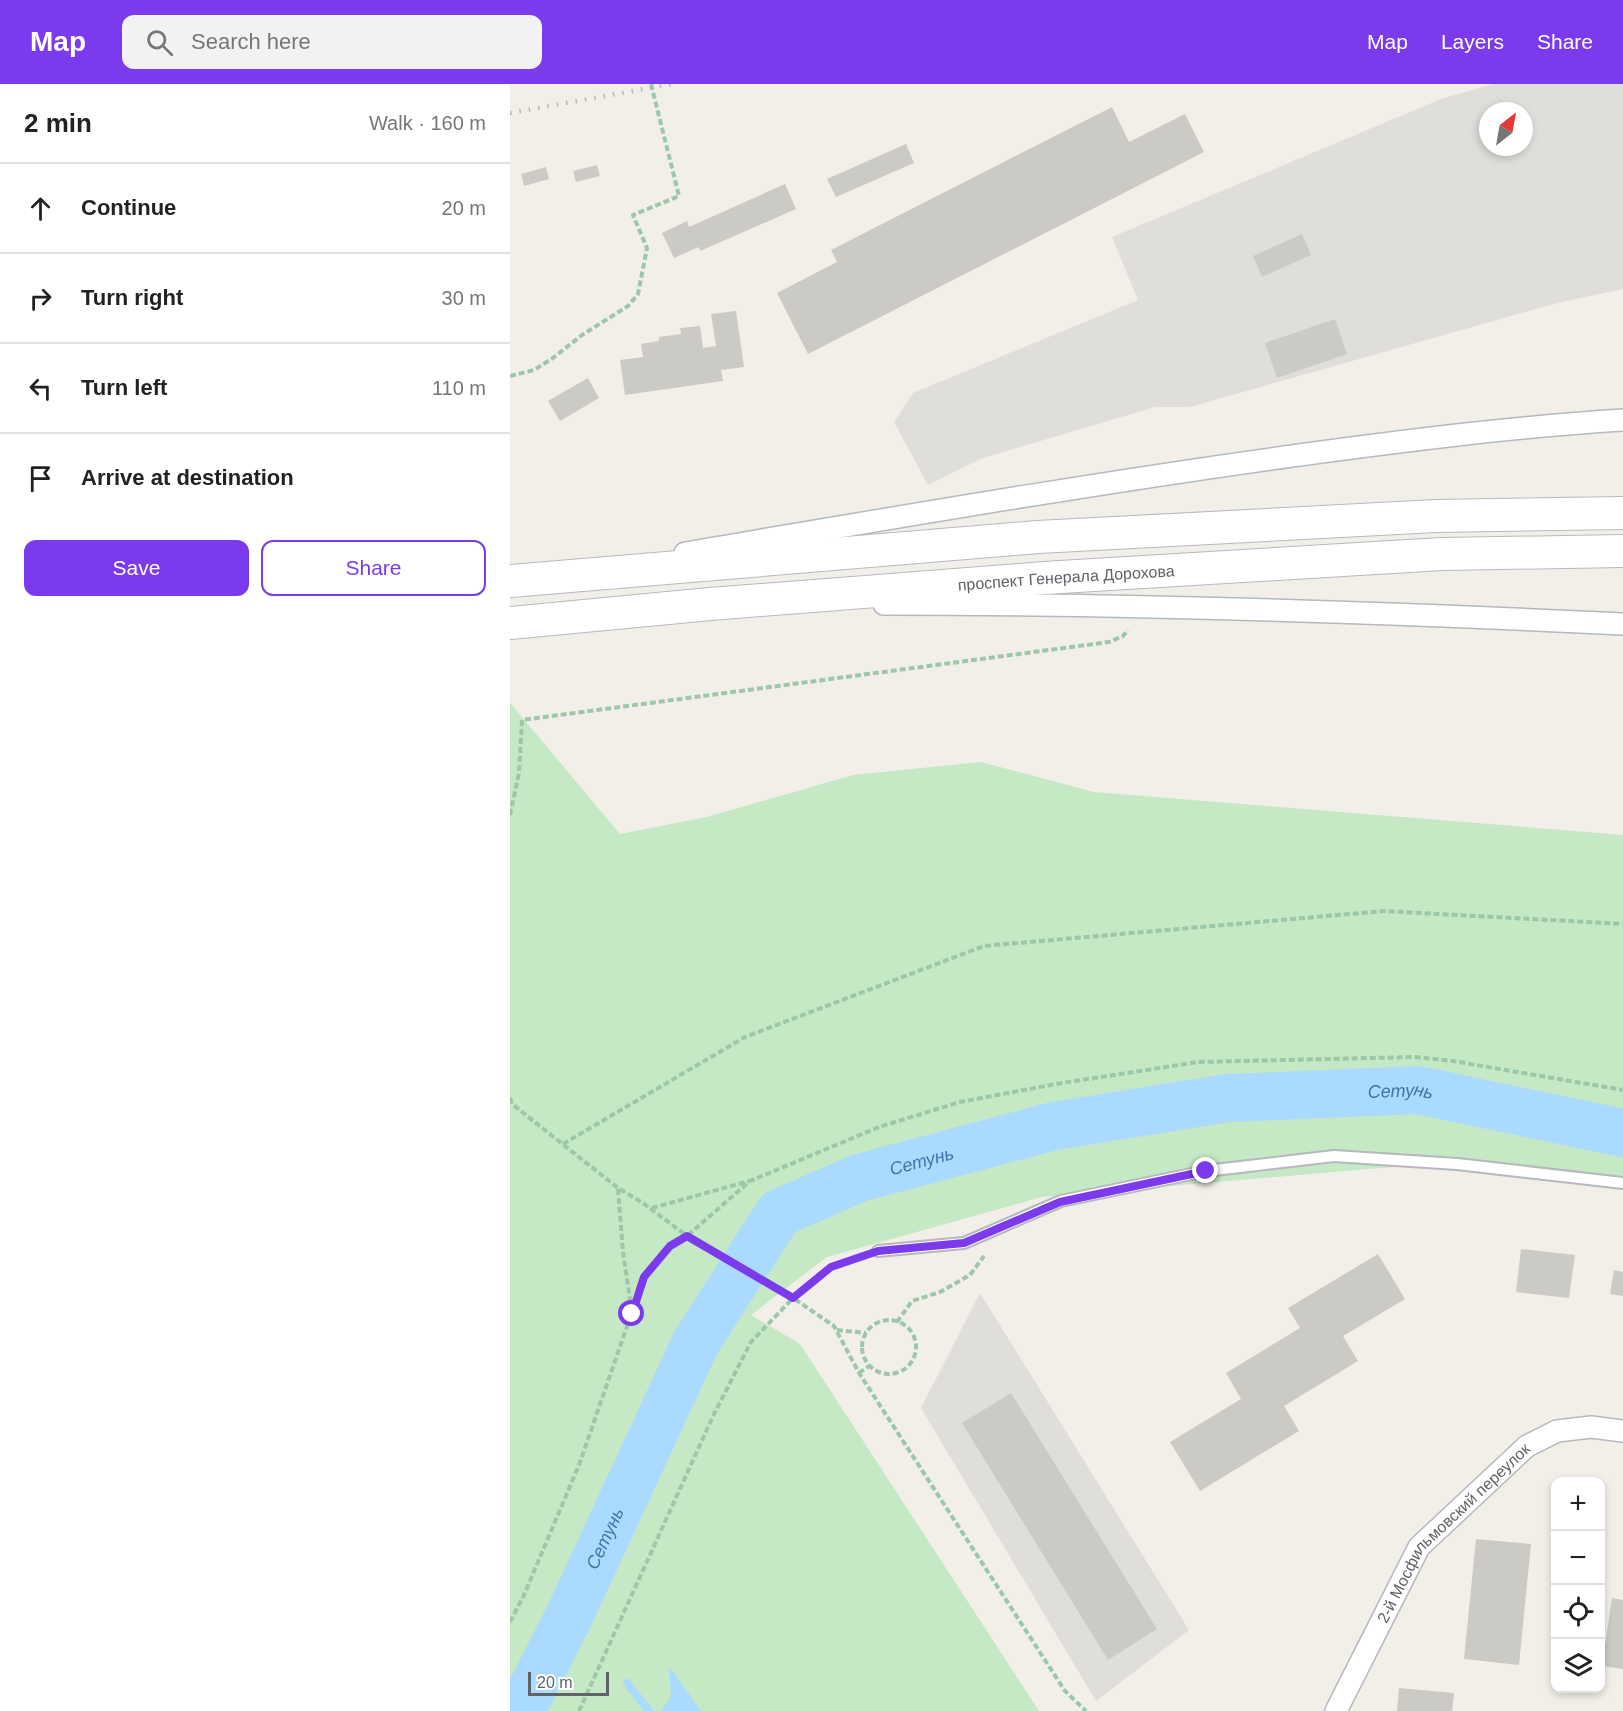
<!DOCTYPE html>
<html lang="en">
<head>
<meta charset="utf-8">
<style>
  body { margin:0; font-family:Helvetica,sans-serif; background:#f2f2f2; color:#222 }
  .controls { position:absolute; right:18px; bottom:18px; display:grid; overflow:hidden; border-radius:12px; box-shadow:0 3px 9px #0003 }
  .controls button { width:54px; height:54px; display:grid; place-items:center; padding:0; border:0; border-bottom:2px solid #e0e0e0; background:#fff; color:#222; font:30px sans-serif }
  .compass { position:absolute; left:969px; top:18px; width:54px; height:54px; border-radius:50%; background:#fff; box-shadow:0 3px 9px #0003; rotate:31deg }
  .scale { position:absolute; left:18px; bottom:15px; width:81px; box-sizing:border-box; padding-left:6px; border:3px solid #5f6368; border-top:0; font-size:16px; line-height:21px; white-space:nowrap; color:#5f6368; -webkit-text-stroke:4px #fff; paint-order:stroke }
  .stop { position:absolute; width:18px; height:18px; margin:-14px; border:4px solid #7c3aed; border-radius:50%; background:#fff }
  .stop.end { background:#7c3aed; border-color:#fff; box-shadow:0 2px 6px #0008 }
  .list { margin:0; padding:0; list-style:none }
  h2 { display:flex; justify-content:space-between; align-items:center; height:78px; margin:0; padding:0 24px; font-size:26px }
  h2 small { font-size:20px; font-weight:400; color:#767676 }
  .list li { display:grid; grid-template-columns:39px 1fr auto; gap:18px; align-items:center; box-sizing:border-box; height:90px; padding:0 24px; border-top:2px solid #e0e0e0 }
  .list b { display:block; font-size:22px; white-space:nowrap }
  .list em { font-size:20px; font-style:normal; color:#767676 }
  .actions { display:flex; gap:12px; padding:18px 24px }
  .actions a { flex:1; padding:14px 0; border:2px solid #7c3aed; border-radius:12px; text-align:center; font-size:21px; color:#7c3aed }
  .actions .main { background:#7c3aed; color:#fff }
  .icon { flex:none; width:33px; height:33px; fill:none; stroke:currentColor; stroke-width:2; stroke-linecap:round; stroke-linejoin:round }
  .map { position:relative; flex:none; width:1113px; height:1627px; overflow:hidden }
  header { display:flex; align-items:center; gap:36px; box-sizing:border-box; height:84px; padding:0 30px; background:#7c3aed; color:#fff }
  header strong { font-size:28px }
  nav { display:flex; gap:33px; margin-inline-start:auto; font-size:21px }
  .search { width:420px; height:54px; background:#f2f2f2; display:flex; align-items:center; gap:15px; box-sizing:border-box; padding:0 21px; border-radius:12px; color:#767676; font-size:22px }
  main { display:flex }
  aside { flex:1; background:#fff }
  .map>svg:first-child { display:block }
  .industrial { fill:#e0deda; fill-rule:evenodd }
  .green { fill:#c5e8c5 }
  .water { fill:#aadaff }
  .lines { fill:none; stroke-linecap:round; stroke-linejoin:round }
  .stream { stroke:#aadaff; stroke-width:8 }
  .river { stroke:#aadaff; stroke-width:48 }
  .building { fill:#cccac5 }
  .lane-casing { stroke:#b5b8bc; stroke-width:14 }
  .street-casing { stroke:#b5b8bc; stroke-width:24 }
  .secondary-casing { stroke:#b6babf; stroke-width:34 }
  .path { stroke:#9cc7a9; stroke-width:4; stroke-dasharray:6 3; stroke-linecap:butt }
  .lane { stroke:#fff; stroke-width:10 }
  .street { stroke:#fff; stroke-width:21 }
  .secondary { stroke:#fff; stroke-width:32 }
  .rail { stroke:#b6b7b8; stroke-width:4.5; stroke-dasharray:1.5 8; stroke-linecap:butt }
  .route { stroke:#7c3aed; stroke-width:8 }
  .labels { text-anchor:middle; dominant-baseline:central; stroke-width:4.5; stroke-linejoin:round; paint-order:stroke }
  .street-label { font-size:16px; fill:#5f6368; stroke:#fff }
  .water-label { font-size:18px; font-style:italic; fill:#4174aa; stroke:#fff }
</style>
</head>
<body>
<header>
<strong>Map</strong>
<div class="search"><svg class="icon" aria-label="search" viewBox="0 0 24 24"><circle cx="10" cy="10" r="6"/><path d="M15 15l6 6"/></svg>Search here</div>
<nav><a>Map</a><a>Layers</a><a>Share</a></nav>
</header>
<main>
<aside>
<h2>2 min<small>Walk · 160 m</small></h2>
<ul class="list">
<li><svg class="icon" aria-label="ahead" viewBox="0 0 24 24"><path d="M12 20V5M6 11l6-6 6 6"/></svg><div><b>Continue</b></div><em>20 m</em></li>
<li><svg class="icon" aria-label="right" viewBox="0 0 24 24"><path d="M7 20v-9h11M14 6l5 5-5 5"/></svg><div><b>Turn right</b></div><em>30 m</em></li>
<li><svg class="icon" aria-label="left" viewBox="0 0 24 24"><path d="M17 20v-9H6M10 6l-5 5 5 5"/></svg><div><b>Turn left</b></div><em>110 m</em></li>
<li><svg class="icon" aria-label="arrive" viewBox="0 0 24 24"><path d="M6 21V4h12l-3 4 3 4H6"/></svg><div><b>Arrive at destination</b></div></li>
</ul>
<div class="actions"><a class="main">Save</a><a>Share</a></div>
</aside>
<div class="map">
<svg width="1113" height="1627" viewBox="0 0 1113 1627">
  <rect width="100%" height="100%" fill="#f1efe8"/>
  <!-- industrial -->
  <path class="industrial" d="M983,0h130v205l-66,14 -367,104h-35l-172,51 -55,27 -34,-63 19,-29 225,-93 -26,-63 329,-138zM978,27h36v36h-36z
    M470,1209l209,337 -93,71 -175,-293z"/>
  <!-- green -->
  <path class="green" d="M0,619l110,131 87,-17 146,-42 128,-13 113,30 529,43v354l-173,-27 -408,35 -215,60 -76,58 49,29 239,367h-529z"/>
  <!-- water -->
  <path class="water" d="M159,1582l32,45h-40l10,-14z"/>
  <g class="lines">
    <!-- stream -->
    <path class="stream" d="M61,1528l14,19
      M117,1599l22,28"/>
    <!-- river -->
    <path class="river" id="s1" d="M11,1627l50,-99 125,-270 83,-129 80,-35 195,-52 174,-28 190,-8 205,43"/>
  </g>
  <!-- building -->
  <path class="building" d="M602,23l17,35 56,-28 19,38 -396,202 -31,-61 60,-31 -6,-12z
    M396,60l8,19 -78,34 -9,-18z
    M87,81l3,11 -24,6 -3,-11z
    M36,83l3,12 -25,7 -3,-12z
    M275,100l11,25 -96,42 -1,-4 -25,11 -12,-25 25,-12 2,6z
    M792,150l9,21 -49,22 -9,-21z
    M226,227l8,56 -23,3 2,11 -98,14 -5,-35 23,-3 -2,-13 18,-3v-4l22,-3 -1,-6 20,-2 3,22 13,-2 -5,-32z
    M825,235l12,35 -70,24 -12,-35z
    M78,294l11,20 -39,23 -12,-20z
    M1011,1165l54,6 -6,43 -53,-6z
    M868,1170l27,45 -62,37 15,25 -74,45 15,25 -99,60 -30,-49 71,-43 -15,-26 74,-45 -12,-20z
    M1104,1186l9,2v24l-13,-2z
    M501,1309l146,236 -49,31 -146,-237z
    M966,1455l55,5 -12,121 -55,-6z
    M1102,1514l11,2v69l-21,-3z
    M889,1604l55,5 -2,18h-55z"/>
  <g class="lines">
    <defs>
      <path id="lane" d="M368,1167l86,-8 97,-42 145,-30 128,-15 123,8 166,19"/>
      <g id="street">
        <path d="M175,469c202,-34 404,-69 607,-97 110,-15 220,-29 331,-36"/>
        <path d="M374,520c247,0 493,8 739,20"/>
        <path id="s2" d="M826,1627l83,-164 108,-101 30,-15 34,-4 32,4"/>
      </g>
      <g id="secondary">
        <path d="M0,497l528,-44 398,-21 187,-3"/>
        <path id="s3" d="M0,539l200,-19 334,-26 398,-24 181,-3"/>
      </g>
    </defs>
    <!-- lane casing -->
    <use href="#lane" class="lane-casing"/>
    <!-- street casing -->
    <use href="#street" class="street-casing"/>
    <!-- secondary casing -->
    <use href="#secondary" class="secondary-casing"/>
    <!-- path -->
    <path class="path" d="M0,292l24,-6 19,-12 29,-23 46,-29 10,-12 9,-46 -14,-33 46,-19 -28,-112
      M0,731l9,-42 3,-53 587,-78 14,-6 5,-6
      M0,1014l2,6 106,84 25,15 44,33 106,62 41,28 25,47 206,318 21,20
      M53,1060l182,-107 239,-91 400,-35 239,13
      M108,1105l5,63 9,61
      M142,1124l97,-27
      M352 1263a27 27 0 1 1 54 0a27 27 0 1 1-54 0Z
      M387,1238l15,-21 28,-9 30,-17 14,-19
      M327,1246l29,3
      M349,1289l10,-7
      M0,1538l14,-27 55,-130 65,-188 26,-31 17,-10 63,-55 129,-54 81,-25 96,-18 142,-22 217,-5 38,4 170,29
      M69,1627l135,-297 37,-72 42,-44 38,-31 29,-10"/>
    <!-- lane -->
    <use href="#lane" class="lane"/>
    <!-- street -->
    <use href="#street" class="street"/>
    <!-- secondary -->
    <use href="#secondary" class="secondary"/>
    <!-- rail -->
    <path class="rail" d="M0,29l162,-29"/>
  </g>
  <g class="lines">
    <!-- route -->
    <path class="route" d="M122,1230l12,-37 26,-31 17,-10 106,62 38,-31 47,-16 86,-8 96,-41 146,-31"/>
  </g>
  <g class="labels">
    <!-- street labels -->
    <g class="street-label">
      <text stroke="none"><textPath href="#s3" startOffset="558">проспект Генерала Дорохова</textPath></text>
      <text stroke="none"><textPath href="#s2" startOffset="216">2-й Мосфильмовский переулок</textPath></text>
    </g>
    <!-- water labels -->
    <g class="water-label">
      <text stroke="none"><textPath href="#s1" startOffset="1200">Сетунь</textPath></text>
      <text stroke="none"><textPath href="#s1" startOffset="714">Сетунь</textPath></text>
      <text stroke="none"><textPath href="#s1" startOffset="192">Сетунь</textPath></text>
    </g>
  </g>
</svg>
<div class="controls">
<button>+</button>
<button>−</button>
<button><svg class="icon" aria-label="locate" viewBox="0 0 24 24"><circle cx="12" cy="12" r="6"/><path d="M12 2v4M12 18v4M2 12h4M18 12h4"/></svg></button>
<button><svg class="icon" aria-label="layers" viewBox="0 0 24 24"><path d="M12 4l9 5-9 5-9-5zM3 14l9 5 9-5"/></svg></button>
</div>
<svg class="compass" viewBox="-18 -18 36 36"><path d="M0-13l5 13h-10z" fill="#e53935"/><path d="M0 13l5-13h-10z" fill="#767676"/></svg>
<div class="scale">20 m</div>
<div class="stop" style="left:122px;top:1230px"></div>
<div class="stop end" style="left:696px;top:1087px"></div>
</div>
</main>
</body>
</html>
